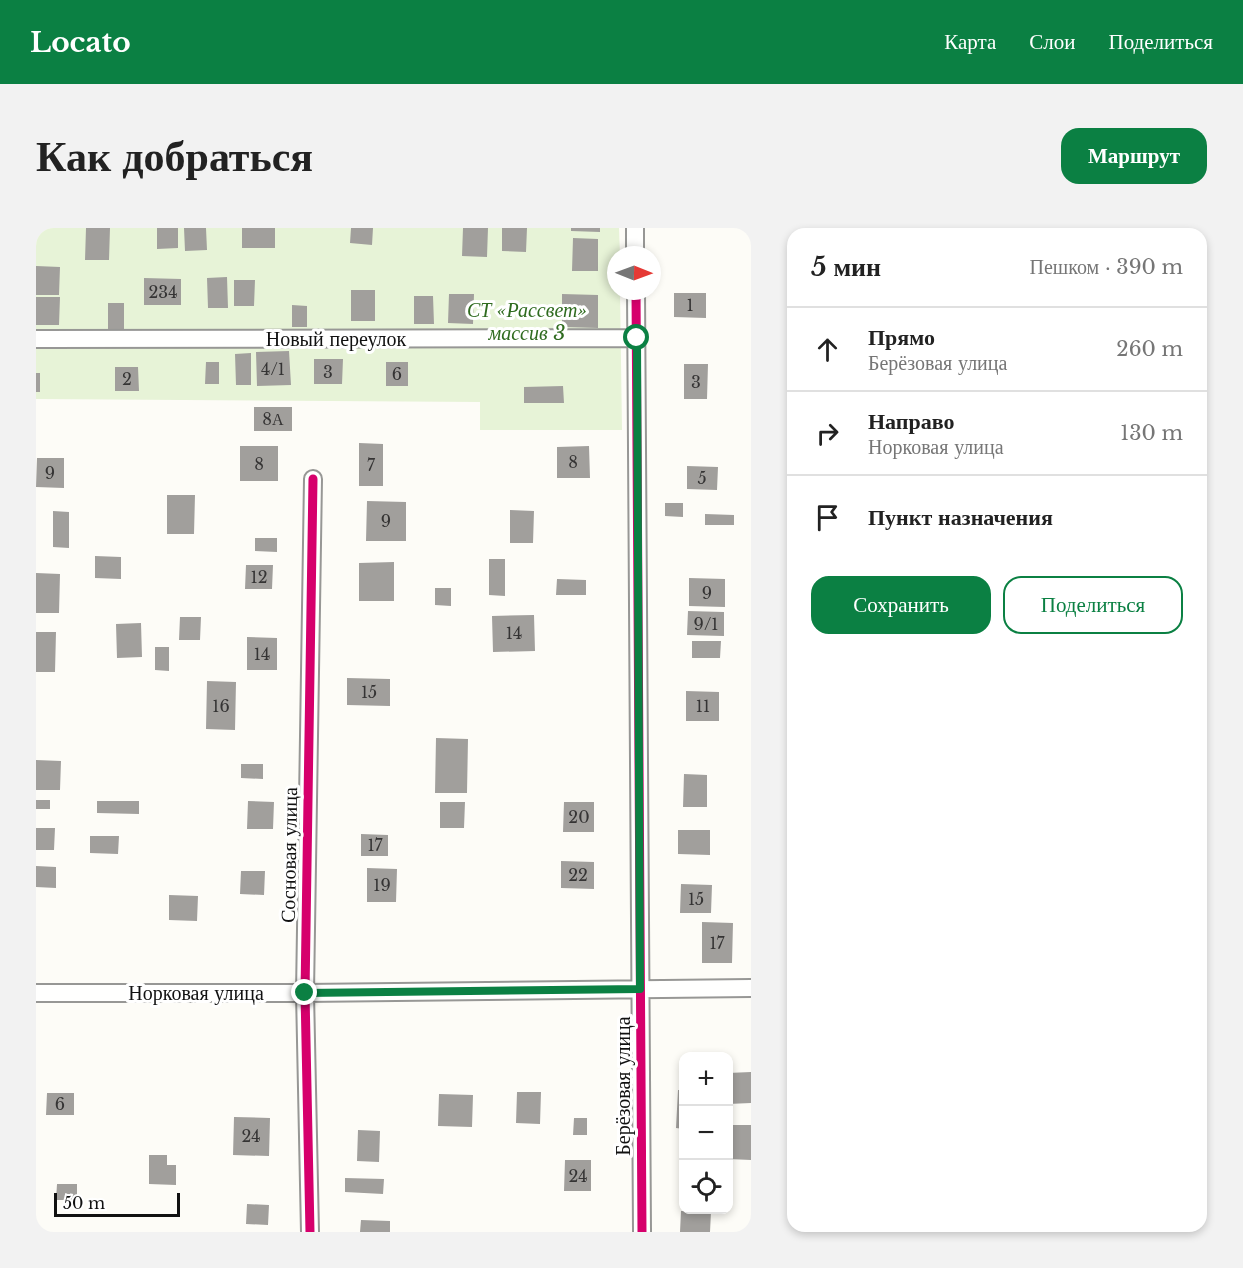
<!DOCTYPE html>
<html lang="ru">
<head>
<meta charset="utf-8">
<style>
  body { margin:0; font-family:"Libre Baskerville",serif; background:#f2f2f2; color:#222 }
  .controls { position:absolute; right:18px; bottom:18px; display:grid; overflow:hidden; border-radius:12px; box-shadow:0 3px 9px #0003 }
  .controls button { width:54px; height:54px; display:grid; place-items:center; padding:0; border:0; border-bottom:2px solid #e0e0e0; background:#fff; color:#222; font:30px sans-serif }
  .compass { position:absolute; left:571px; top:18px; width:54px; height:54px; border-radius:50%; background:#fff; box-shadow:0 3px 9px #0003; rotate:91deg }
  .scale { position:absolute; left:18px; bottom:15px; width:126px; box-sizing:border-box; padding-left:6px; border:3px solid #111; border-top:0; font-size:16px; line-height:21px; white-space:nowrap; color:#111; -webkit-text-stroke:4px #fff; paint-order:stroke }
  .stop { position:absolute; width:18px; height:18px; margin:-14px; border:4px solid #0b8043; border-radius:50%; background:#fff }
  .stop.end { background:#0b8043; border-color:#fff; box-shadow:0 2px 6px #0008 }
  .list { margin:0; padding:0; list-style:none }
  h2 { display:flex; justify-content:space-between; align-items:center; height:78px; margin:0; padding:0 24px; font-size:26px }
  h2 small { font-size:20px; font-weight:400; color:#767676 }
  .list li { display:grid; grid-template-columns:39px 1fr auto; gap:18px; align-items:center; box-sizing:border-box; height:84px; padding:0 24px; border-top:2px solid #e0e0e0 }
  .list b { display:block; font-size:22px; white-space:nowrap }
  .list p { margin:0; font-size:20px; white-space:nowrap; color:#767676 }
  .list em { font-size:20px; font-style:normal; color:#767676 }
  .actions { display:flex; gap:12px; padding:18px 24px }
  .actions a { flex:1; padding:14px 0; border:2px solid #0b8043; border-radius:18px; text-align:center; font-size:21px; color:#0b8043 }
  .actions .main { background:#0b8043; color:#fff }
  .icon { flex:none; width:33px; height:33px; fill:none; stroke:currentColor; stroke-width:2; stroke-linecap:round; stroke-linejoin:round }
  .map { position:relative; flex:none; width:715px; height:1004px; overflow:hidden; border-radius:18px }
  header { display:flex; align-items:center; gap:36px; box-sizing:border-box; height:84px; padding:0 30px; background:#0b8043; color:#fff }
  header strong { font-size:28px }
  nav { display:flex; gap:33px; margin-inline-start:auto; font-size:21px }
  .intro { display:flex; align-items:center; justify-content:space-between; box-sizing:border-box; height:144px; padding:0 36px }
  h1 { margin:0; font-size:42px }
  .button { padding:15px 27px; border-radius:18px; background:#0b8043; color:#fff; font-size:21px; font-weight:700 }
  main { display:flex; gap:36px; padding:0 36px }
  aside { flex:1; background:#fff; border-radius:18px; box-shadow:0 3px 9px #0003 }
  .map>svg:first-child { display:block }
  .green { fill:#e7f3d7 }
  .building { fill:#a19f9c }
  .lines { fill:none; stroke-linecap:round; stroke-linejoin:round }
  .minor-casing { stroke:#979795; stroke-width:20 }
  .minor { stroke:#fffffe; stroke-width:16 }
  .cycleway-casing { stroke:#fff; stroke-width:13 }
  .cycleway { stroke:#d6006c; stroke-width:9 }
  .route { stroke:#0b8043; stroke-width:8 }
  .labels { text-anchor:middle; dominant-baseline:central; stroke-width:6; stroke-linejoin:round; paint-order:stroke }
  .number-label { font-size:16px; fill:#353434 }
  .park-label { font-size:20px; font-style:italic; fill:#2f6b1f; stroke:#fff }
  .street-label { font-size:20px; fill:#111; stroke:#fff }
</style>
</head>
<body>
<header>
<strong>Locato</strong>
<nav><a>Карта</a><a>Слои</a><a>Поделиться</a></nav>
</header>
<div class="intro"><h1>Как добраться</h1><a class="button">Маршрут</a></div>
<main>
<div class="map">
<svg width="715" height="1004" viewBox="0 0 715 1004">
  <rect width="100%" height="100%" fill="#fdfcf7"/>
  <!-- green -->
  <path class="green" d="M0,0h583l1,27h-4v36h4l2,139h-142v-28l-444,-3z"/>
  <!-- building -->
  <path class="building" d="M50,0h24l-1,32h-24z
    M121,0h21v20l-21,1z
    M148,0h22l1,22 -22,1z
    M206,0h33v20h-33z
    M315,0h22l-1,17 -22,-2z
    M427,0h25l-1,29 -25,-1z
    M466,0h25l-1,24 -24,-1z
    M535,0h29v4l-29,-1z
    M537,10l25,1v32h-26z
    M0,38l24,1 -1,28h-23z
    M191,49l1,31h-20l-1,-30z
    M108,50l37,1v26h-37z
    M198,52h21l-1,26h-20z
    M315,62h24v31h-24z
    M638,65h32v25l-32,-1z
    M413,66h25l-1,30 -25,-1z
    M526,66l36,1v33l-36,-1z
    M378,68h19l1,28h-20z
    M0,69h24l-1,28h-23z
    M72,75h16v26h-16z
    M256,77l15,1v21h-15z
    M253,123l2,34 -34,1 -1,-34z
    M215,125v32h-15l-1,-31z
    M278,131h29l-1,25h-28z
    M170,134h13v22h-14z
    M350,134h22v24h-22z
    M648,136h24l-1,35h-23z
    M79,139h23l1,24h-24z
    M0,145h4v19h-4z
    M527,158l1,17h-40v-16z
    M218,179h38v24h-38z
    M323,215l24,1v42h-24z
    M204,218h38v35h-38z
    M553,218l1,32h-33v-31z
    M1,230h27v30l-28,-1z
    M651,238l31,1 -1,23 -30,-1z
    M131,267h28l-1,39h-27z
    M331,273l39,1v39h-40z
    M629,275h18v14l-18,-1z
    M474,282l24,1 -1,32h-23z
    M17,283l16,1v36l-16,-1z
    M669,286l29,1v10h-29z
    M219,310h22v14l-22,-1z
    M59,328l26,1v22l-26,-1z
    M453,331h16v37l-16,-1z
    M358,334v39h-35v-38z
    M210,337h27l-1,24h-27z
    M0,345l24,1 -1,39h-23z
    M653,350l36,1v28l-36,-1z
    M521,351l29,1v15h-30z
    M399,360h16v18l-16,-1z
    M652,383l36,1v24l-37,-1z
    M498,387l1,36 -42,1 -1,-36z
    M144,389h21l-1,23h-21z
    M105,395l1,34 -25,1 -1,-34z
    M0,404h20l-1,40h-19z
    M211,409l30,1v32h-30z
    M656,413h29l-1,17h-28z
    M119,419h14v24l-14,-1z
    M311,450l43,1v27l-43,-1z
    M171,453l29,1 -1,48 -29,-1z
    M650,463l33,1v29h-33z
    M400,510l32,1 -1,54h-32z
    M0,532l25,1 -1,29h-24z
    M205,536h22v15l-22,-1z
    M648,546l23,1v32h-24z
    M0,572h14v9h-14z
    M61,573h42v13l-42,-1z
    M212,573l26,1 -1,27h-26z
    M404,574h25l-1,26h-24z
    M528,574h30v30h-31z
    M0,600h19l-1,22h-18z
    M642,602h32v25l-32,-1z
    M325,606l27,1v21h-27z
    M54,608h29l-1,18 -28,-1z
    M525,633l33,1v27l-33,-1z
    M0,638l20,1v21l-20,-1z
    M331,640l30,1 -1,33h-29z
    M205,643h24l-1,24 -24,-1z
    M645,656l31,1 -1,28h-31z
    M133,667l29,1 -1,25 -28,-1z
    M666,694l31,1 -1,40h-30z
    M715,844v31l-23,1v-31z
    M642,862h6v39l-8,-1z
    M481,864h24l-1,32 -24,-1z
    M11,865h27v22h-28z
    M403,866l34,1 -1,32 -34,-1z
    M198,889l36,1 -1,38 -36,-1z
    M538,890h13v17h-14z
    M692,897h23v35l-23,-1z
    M322,902l22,1 -1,31 -22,-1z
    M113,927h18v10h9v20l-27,-1z
    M529,932h26v31h-27z
    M309,950l39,1 -1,15 -38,-2z
    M21,956h20v16h-21z
    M211,976l22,1 -1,20 -22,-1z
    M645,983l30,1 -1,20h-30z
    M325,992l29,1v11h-30z"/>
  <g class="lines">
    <defs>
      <path id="minor" d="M599,0v27
        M600,63l6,941
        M0,111l601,-1
        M0,765h269l446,-5
        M274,1004l-5,-239 8,-514"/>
    </defs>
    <!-- minor casing -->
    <use href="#minor" class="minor-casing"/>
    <!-- minor -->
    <use href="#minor" class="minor"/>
    <defs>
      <path id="cycleway" d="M600,63l6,941
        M274,1004l-5,-239 8,-514"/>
    </defs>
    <!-- cycleway casing -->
    <use href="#cycleway" class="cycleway-casing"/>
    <!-- cycleway -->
    <use href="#cycleway" class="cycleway"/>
  </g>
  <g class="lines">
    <!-- route -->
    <path class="route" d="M269,765l335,-4 -3,-651"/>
  </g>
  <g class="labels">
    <!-- number labels -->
    <g class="number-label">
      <text x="127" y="64">234</text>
      <text x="654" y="77">1</text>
      <text x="237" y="141">4/1</text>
      <text x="292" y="144">3</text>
      <text x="361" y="146">6</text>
      <text x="91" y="151">2</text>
      <text x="660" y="154">3</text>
      <text x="237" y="191">8А</text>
      <text x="537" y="234">8</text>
      <text x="223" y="236">8</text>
      <text x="335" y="237">7</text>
      <text x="14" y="245">9</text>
      <text x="666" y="250">5</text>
      <text x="350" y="293">9</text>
      <text x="223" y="349">12</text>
      <text x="671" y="365">9</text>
      <text x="670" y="396">9/1</text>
      <text x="478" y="405">14</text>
      <text x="226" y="426">14</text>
      <text x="333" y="464">15</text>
      <text x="185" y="478">16</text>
      <text x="667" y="478">11</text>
      <text x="543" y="589">20</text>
      <text x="339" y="617">17</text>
      <text x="542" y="647">22</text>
      <text x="346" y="657">19</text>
      <text x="660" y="671">15</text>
      <text x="681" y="715">17</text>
      <text x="24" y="876">6</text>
      <text x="215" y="908">24</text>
      <text x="542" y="948">24</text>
    </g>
    <!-- park labels -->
    <g class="park-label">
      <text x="491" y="82">СТ «Рассвет»<tspan x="491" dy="23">массив 3</tspan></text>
    </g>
    <!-- street labels -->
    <g class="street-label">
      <text x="300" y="111">Новый переулок</text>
      <text transform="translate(253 627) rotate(-89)">Сосновая улица</text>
      <text x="160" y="765">Норковая улица</text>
      <text transform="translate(587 858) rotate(-90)">Берёзовая улица</text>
    </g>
  </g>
</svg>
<div class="controls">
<button>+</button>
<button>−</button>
<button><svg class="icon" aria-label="locate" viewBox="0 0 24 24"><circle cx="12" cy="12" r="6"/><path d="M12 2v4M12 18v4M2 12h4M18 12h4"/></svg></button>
</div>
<svg class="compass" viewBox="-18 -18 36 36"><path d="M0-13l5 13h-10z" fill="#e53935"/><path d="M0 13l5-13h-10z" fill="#767676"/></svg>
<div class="scale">50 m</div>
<div class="stop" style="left:601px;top:110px"></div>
<div class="stop end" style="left:269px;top:765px"></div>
</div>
<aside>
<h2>5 мин<small>Пешком · 390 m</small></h2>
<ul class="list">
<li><svg class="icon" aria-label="ahead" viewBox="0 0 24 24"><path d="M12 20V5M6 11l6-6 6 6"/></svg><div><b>Прямо</b><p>Берёзовая улица</p></div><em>260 m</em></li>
<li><svg class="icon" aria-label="right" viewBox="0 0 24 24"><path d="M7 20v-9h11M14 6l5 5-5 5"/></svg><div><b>Направо</b><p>Норковая улица</p></div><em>130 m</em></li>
<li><svg class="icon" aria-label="arrive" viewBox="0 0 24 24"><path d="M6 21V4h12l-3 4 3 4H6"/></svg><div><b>Пункт назначения</b></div></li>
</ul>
<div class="actions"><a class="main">Сохранить</a><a>Поделиться</a></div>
</aside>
</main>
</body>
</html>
